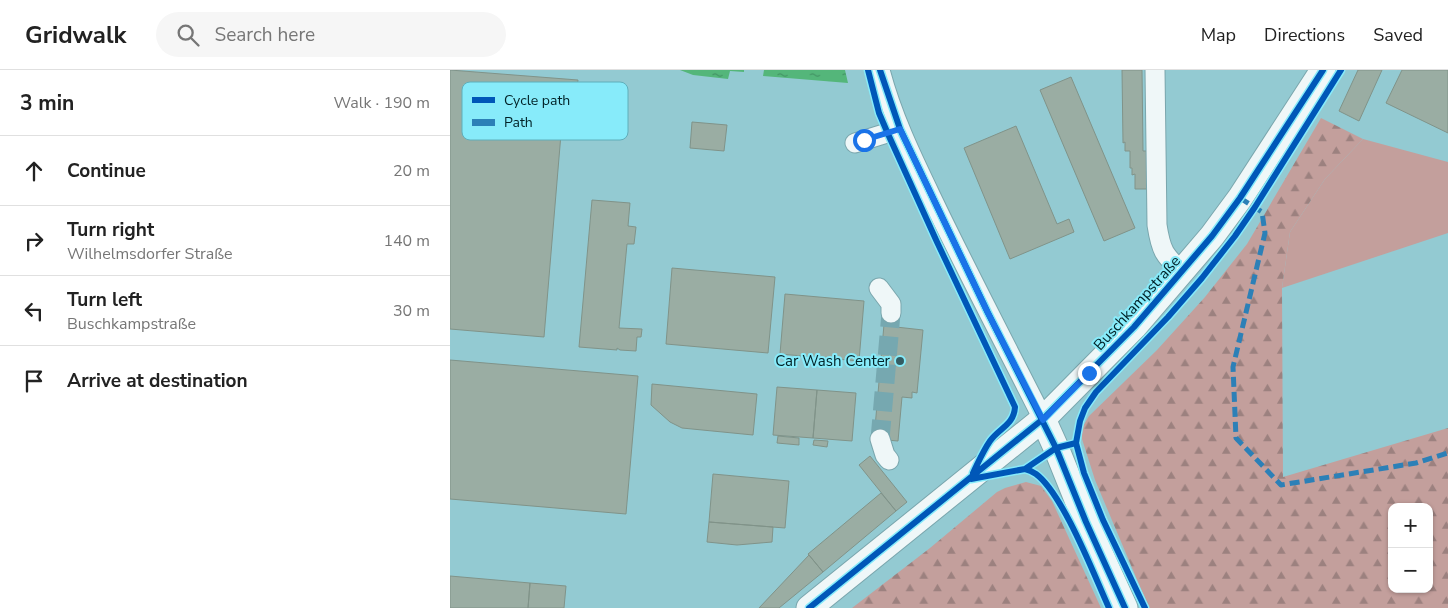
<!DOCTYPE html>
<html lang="en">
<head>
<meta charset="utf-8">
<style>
  body { margin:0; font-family:"Nunito Sans",sans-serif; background:#f6f6f6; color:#222 }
  .controls { position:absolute; right:15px; bottom:15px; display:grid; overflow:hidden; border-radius:10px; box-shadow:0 1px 4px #0004 }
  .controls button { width:45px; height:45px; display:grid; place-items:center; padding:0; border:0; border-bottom:1px solid #e0e0e0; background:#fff; color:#222; font:25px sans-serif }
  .stop { position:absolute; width:15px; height:15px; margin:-11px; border:4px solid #1a73e8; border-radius:50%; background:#fff }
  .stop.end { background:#1a73e8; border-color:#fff; box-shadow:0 1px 5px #0008 }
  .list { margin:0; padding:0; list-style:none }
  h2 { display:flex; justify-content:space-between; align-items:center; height:65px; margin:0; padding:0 20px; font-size:21px }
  h2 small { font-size:16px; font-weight:400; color:#767676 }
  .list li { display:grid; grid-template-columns:32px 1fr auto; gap:15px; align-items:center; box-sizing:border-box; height:70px; padding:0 20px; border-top:1px solid #e0e0e0 }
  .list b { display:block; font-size:19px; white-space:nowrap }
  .list p { margin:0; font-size:16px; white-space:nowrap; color:#767676 }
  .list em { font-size:16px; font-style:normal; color:#767676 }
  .icon { flex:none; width:28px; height:28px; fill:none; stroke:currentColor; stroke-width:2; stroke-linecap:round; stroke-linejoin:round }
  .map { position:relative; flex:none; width:998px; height:538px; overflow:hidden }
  header { display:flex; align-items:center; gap:30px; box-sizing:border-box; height:70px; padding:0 25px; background:#fff; border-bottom:1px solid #e0e0e0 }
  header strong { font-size:24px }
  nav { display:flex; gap:28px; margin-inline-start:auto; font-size:18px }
  .search { width:350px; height:45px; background:#f6f6f6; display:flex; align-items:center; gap:12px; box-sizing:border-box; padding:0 18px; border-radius:28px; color:#767676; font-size:19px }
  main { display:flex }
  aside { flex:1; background:#fff }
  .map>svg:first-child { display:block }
  .grass { fill:#c39f9c }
  .forest { fill:url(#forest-firs); fill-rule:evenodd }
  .water { fill:url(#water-ripples) }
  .building { fill:#9aada3; stroke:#809389 }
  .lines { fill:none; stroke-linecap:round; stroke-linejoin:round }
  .minor-tunnel { stroke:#76a8b0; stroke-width:19; stroke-dasharray:19 9; stroke-linecap:butt }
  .minor-casing { stroke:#7aa6ad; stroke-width:21 }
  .major-casing { stroke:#7aa6ad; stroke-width:27 }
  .minor { stroke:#eff7f8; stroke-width:19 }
  .major { stroke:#eff7f8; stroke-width:25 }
  .quiet { stroke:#2c80b7; stroke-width:5; stroke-dasharray:10 5; stroke-linecap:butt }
  .cycleway-casing { stroke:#87ebfa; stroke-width:9 }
  .cycleway { stroke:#0057b8; stroke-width:6 }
  .route { stroke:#1a73e8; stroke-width:6 }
  .poi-dot { fill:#345c62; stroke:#87ebfa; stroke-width:2 }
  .labels { text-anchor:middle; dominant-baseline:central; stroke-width:4; stroke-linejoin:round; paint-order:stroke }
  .street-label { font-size:15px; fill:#012126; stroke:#87ebfa }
  .poi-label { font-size:15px; fill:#012126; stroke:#87ebfa; text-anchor:end }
  .key { fill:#87ebfa; stroke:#5faeba; stroke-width:1 }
  .key-label { font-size:14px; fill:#012126 }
</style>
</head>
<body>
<header>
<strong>Gridwalk</strong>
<div class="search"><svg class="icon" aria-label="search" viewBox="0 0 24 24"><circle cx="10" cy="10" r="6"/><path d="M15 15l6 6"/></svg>Search here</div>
<nav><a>Map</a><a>Directions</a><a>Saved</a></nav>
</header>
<main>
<aside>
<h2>3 min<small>Walk · 190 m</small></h2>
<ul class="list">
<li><svg class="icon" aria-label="ahead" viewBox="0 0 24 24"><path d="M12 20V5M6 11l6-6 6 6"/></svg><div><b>Continue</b></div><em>20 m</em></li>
<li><svg class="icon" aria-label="right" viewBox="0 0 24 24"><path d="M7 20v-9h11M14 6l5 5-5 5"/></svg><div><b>Turn right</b><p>Wilhelmsdorfer Straße</p></div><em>140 m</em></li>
<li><svg class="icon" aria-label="left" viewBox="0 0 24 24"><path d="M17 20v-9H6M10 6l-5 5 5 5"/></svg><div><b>Turn left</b><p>Buschkampstraße</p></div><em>30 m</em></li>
<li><svg class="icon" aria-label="arrive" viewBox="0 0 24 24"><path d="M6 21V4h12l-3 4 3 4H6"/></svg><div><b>Arrive at destination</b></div></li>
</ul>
</aside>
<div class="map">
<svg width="998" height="538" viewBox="0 0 998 538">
  <defs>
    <pattern id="forest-firs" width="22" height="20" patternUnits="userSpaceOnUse" patternTransform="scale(1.25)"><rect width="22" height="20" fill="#c39f9c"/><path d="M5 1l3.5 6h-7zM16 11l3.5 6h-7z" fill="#9c817f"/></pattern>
    <pattern id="water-ripples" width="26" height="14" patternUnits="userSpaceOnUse" patternTransform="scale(1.25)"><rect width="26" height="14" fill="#54b67a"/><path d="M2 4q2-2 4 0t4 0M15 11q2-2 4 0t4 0" fill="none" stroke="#439464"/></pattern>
  </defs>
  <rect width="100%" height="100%" fill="#93cad2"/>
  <!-- grass -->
  <path class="grass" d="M913,69l85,23v71l-166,55 8,-56 35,-53z"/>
  <!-- forest -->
  <path class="forest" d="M871,48l42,21 -38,40 -35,53 -8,56 1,189 165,-49v180h-299l-54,-128 -13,-41v-11l7,-12 68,-66 48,-53 42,-53zM942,437h37v82h-37z
    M576,412l15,4 11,15 49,107h-249l78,-60 67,-56 8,-4z"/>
  <!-- water -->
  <path class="water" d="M230,0h64v2l-14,-1 -2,8 -35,-4z
    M314,0h81l3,13 -85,-7z"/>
  <!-- building -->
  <path class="building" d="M0,0l128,10 -2,19 -12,-1 -20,239 -94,-8z
    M672,0h20l1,81h8v38h-16v-15l-3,1v-7h-2v-17h-5v-9l-2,1z
    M908,0h24l-23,51 -20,-10z
    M952,0h46v63l-62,-30z
    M621,7l64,151 -31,13 -64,-151z
    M242,52l35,3 -3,26 -34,-3z
    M566,56l41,98 12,-5 5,13 -64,27 -46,-111z
    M142,130l38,3 -2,23 8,1 -2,17h-7l-8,84 23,1 -1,8h-4l-1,14 -16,-1 -3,-2v2l-38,-3z
    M222,198l103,9 -7,76 -102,-9z
    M335,224l79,7 -5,60 -79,-7z
    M435,243l12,1 -1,13 27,3 -6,63 -5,-1v6l-10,-1 -4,44 -24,-2z
    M0,290l188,16 -12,138 -176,-15z
    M202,314l105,10 -4,41 -71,-7 -12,-6 -19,-17z
    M327,317l40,3 -4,48 -40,-3z
    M367,320l39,3 -4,48 -39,-3z
    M328,366l21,2v7l-22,-2z
    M364,370l14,1 -1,6 -14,-2z
    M420,386l37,46 -11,9 -37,-46z
    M263,404l76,7 -4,47 -76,-6z
    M431,423l15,18 -73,61 -15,-18z
    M259,452l64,5 -1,15 -35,3 -30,-3z
    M359,485l14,17 -44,36h-20z
    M0,506l80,7 -2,25h-78z
    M80,513l36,3 -2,22h-36z"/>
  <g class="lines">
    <!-- minor-tunnel -->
    <path class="minor-tunnel" d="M430,369l11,-126"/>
    <defs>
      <path id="minor" d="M430,0c13,50 36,95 58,141 34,70 70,139 105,208
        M705,0l2,155c4,26 7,30 25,47
        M405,73l45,-14
        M429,218l12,16v9
        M430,369l5,16 4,5"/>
      <path id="major" d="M593,349l14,31 29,72 39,86
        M359,538l234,-189 91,-92 78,-91 28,-38 83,-128"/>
    </defs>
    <!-- minor casing -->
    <use href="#minor" class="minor-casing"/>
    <!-- major casing -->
    <use href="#major" class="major-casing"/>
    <!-- minor -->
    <use href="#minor" class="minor"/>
    <!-- major -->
    <use href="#major" class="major"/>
    <!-- quiet -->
    <path class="quiet" d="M790,128l22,14 3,21 -32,134 3,71 45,47 135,-22 32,-10"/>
    <defs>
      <path id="cycleway" d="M418,0l11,43 9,21 49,108 78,165c-1,18 -16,21 -25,34 -7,10 -12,22 -17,32
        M430,0l20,59 88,184 68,135 30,74 39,86
        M575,399c4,1 8,3 11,5 27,20 58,101 73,134
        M521,409l54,-10 31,-21 20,-5
        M359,538l234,-189 91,-92 78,-91 28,-38 83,-128
        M695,538l-42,-88 -19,-47 -8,-30 4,-22 5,-13 11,-16 72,-75 34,-39 33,-42 20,-29 86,-137"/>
    </defs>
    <!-- cycleway casing -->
    <use href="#cycleway" class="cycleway-casing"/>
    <!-- cycleway -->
    <use href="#cycleway" class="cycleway"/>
  </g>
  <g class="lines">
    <!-- route -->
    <path class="route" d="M414,70l36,-11 88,184 55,107 46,-47"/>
  </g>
  <!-- markers -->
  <circle class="poi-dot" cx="450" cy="291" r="5"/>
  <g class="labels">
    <!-- street labels -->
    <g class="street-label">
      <text transform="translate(687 233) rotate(-48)">Buschkampstraße</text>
    </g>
    <!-- poi labels -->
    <g class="poi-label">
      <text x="440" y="291">Car Wash Center</text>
    </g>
  </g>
  <!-- legend -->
  <rect x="12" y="12" width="166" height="58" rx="8" class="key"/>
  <rect x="22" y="27" width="23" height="6" fill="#0057b8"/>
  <rect x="22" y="49" width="23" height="7" fill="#2c80b7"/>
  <g class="key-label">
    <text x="54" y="35">Cycle path</text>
    <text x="54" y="57">Path</text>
  </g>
</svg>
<div class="controls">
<button>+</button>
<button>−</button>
</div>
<div class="stop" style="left:414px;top:70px"></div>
<div class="stop end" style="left:639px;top:303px"></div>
</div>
</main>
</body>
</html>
